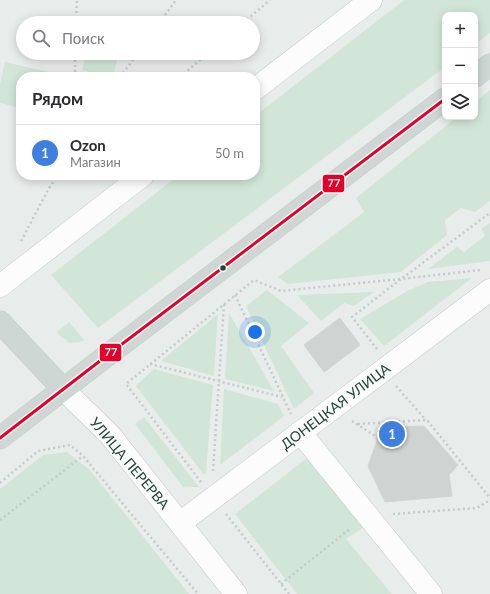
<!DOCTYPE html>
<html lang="ru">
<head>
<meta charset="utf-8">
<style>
  body { margin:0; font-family:Lato,sans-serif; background:#f7f7f7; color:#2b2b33 }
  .controls { position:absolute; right:12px; top:12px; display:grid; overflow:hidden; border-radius:8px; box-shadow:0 2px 10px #0003 }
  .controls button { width:36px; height:36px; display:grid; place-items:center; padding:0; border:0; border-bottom:1px solid #e1e1e2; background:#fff; color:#2b2b33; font:20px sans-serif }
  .you { position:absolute; left:255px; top:332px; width:14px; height:14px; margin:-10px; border:3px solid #fff; border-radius:50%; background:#1a73e8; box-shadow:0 0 0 6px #1a73e833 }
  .badge { display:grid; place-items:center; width:26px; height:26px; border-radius:50%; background:#1a73e8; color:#fff; font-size:13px; font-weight:700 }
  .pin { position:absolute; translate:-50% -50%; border:2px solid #fff; box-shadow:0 1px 4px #0006 }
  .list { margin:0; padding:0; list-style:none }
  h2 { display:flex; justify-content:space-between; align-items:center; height:52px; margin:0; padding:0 16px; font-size:17px }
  h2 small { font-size:13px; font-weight:400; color:#7c7c81 }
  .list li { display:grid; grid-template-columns:26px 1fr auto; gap:12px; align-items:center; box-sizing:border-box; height:56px; padding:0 16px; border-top:1px solid #e1e1e2 }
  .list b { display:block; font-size:15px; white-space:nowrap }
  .list p { margin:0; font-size:13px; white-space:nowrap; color:#7c7c81 }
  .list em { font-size:13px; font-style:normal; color:#7c7c81 }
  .icon { flex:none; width:22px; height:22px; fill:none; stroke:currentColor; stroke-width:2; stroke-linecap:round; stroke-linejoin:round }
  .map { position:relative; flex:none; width:490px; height:594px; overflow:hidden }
  .search { position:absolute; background:#fff; box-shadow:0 2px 10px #0003; left:16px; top:16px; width:244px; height:44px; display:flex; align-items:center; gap:10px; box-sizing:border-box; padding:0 14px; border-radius:22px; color:#7c7c81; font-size:15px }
  .panel { position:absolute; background:#fff; box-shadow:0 2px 10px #0003; left:16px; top:72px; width:244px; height:108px; border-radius:16px }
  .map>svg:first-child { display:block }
  .green { fill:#d1e6d8 }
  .building { fill:#cfd4d2; stroke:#d1d6d4 }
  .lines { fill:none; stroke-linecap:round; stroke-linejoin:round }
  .minor-casing { stroke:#c5cac8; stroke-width:23 }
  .major-casing { stroke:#c3ccc9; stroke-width:23 }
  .path { stroke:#c3ccca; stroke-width:2.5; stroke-dasharray:2 3; stroke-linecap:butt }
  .minor { stroke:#fcfcfc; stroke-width:22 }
  .major { stroke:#cfd7d5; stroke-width:22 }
  .bus-1-casing { stroke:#f7fbf9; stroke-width:6 }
  .bus-1 { stroke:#e4002b; stroke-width:3 }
  .bus-dot { fill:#24423a; stroke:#f7fbf9; stroke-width:1.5 }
  .labels { text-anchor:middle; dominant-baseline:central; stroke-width:3; stroke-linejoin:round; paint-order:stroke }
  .street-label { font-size:14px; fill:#24423a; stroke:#f7fbf9 }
  .line-badge { stroke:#f7fbf9; stroke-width:1.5 }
  .badge-label { font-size:11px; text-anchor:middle; font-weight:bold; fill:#fff }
</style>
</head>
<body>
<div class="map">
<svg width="490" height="594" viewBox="0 0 490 594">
  <rect width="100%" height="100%" fill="#e8edeb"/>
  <!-- green -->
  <path class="green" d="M404,0h86v33l-15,11v-29h-30v52l-347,261 -47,-53 128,-100h76v-59z
    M86,53h33l-6,24h-5l-26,-7z
    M5,62l43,10 -1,5h-26v31l-21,-5v-19z
    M490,90v111l-15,11 -14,-4 -16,12 2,15 -46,37 -113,12 -10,-7 86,-65 -8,-14 101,-81h18v-15z
    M490,223v38l-62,8 29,-22 7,5 21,-16 -4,-7z
    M472,278l-88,68 -24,-27 49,-29 19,-8z
    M267,290l42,33 -28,23 33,47 -20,16 -48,-103z
    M374,292l-20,14 -10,-3 -23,18 -24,-26z
    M229,313l45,78 -49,-12z
    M218,314l-4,62 -53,-15z
    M69,322l15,18 -4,2 -10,1 -11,-8 -2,-3z
    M154,369l59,16 -7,88 -2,2 -68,-89z
    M224,389l54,15 6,12 -64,49z
    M144,417l55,70h-16l-48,-63z
    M67,452l23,18 99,124h-189v-105l43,-34z
    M307,458l57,69 -18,12 46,55h-95l-62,-80z"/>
  <!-- building -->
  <path class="building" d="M340,318l20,27 -36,27 -20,-27z
    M424,426l34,39 -9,10 3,21 -67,6 -17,-36 10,-28 7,-11z"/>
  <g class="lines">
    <defs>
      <path id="minor" d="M255,89l116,-89
        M0,286l143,-111
        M63,389l47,46 126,159
        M300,432l131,162
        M180,523l310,-233"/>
      <path id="major" d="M475,76l15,-11
        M0,322l63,67
        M0,438l105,-81 340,-258"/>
    </defs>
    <!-- minor casing -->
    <use href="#minor" class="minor-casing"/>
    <!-- major casing -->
    <use href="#major" class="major-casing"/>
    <!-- path -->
    <path class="path" d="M76,23l1,-23
      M159,23l17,-23
      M243,23l27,-23
      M75,77v-24
      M120,77l18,-24
      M180,77l28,-24
      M21,241l28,-53 9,-13
      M235,295l56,119
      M377,349l-25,-32 49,-38 79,-9
      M150,364l132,33
      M396,386l30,34
      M352,421l26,17
      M358,424l69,-4 63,78
      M213,471l11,-167
      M201,482l-75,-98 128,-104 27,11 120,-12 89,-66
      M0,483l38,-32 32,-6 13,11 115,138
      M226,514l63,80
      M393,514l84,-6 13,-8
      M0,520l83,-64
      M281,584l70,-56"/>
    <!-- minor -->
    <use href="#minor" class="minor"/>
    <!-- major -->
    <use href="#major" class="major"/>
    <defs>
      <path id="bus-1" d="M0,438l105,-81 340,-258"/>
    </defs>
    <!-- bus-1 casing -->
    <use href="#bus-1" class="bus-1-casing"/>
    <!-- bus-1 -->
    <use href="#bus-1" class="bus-1"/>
  </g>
  <!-- markers -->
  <circle class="bus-dot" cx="223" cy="268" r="3.5"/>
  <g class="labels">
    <!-- street labels -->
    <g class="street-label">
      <text transform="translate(335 406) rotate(-37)">ДОНЕЦКАЯ УЛИЦА</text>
      <text transform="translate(130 463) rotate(50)">УЛИЦА ПЕРЕРВА</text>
    </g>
  </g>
  <g class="line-badge">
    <rect x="322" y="174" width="23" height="19" rx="4" fill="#e4002b"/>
    <rect x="99" y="343" width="23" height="19" rx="4" fill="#e4002b"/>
  </g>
  <g class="badge-label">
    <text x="334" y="187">77</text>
    <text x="111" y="356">77</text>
  </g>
</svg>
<div class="controls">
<button>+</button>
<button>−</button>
<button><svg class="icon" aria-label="layers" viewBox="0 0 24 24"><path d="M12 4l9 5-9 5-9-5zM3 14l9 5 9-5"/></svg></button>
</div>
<div class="you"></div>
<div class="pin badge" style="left:392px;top:434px;background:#3f7fe0">1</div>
<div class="search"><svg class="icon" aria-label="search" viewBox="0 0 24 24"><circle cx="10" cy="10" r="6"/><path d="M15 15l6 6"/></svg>Поиск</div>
<section class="panel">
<h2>Рядом<small></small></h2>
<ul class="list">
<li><span class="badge" style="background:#3f7fe0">1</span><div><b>Ozon</b><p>Магазин</p></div><em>50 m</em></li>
</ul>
</section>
</div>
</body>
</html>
